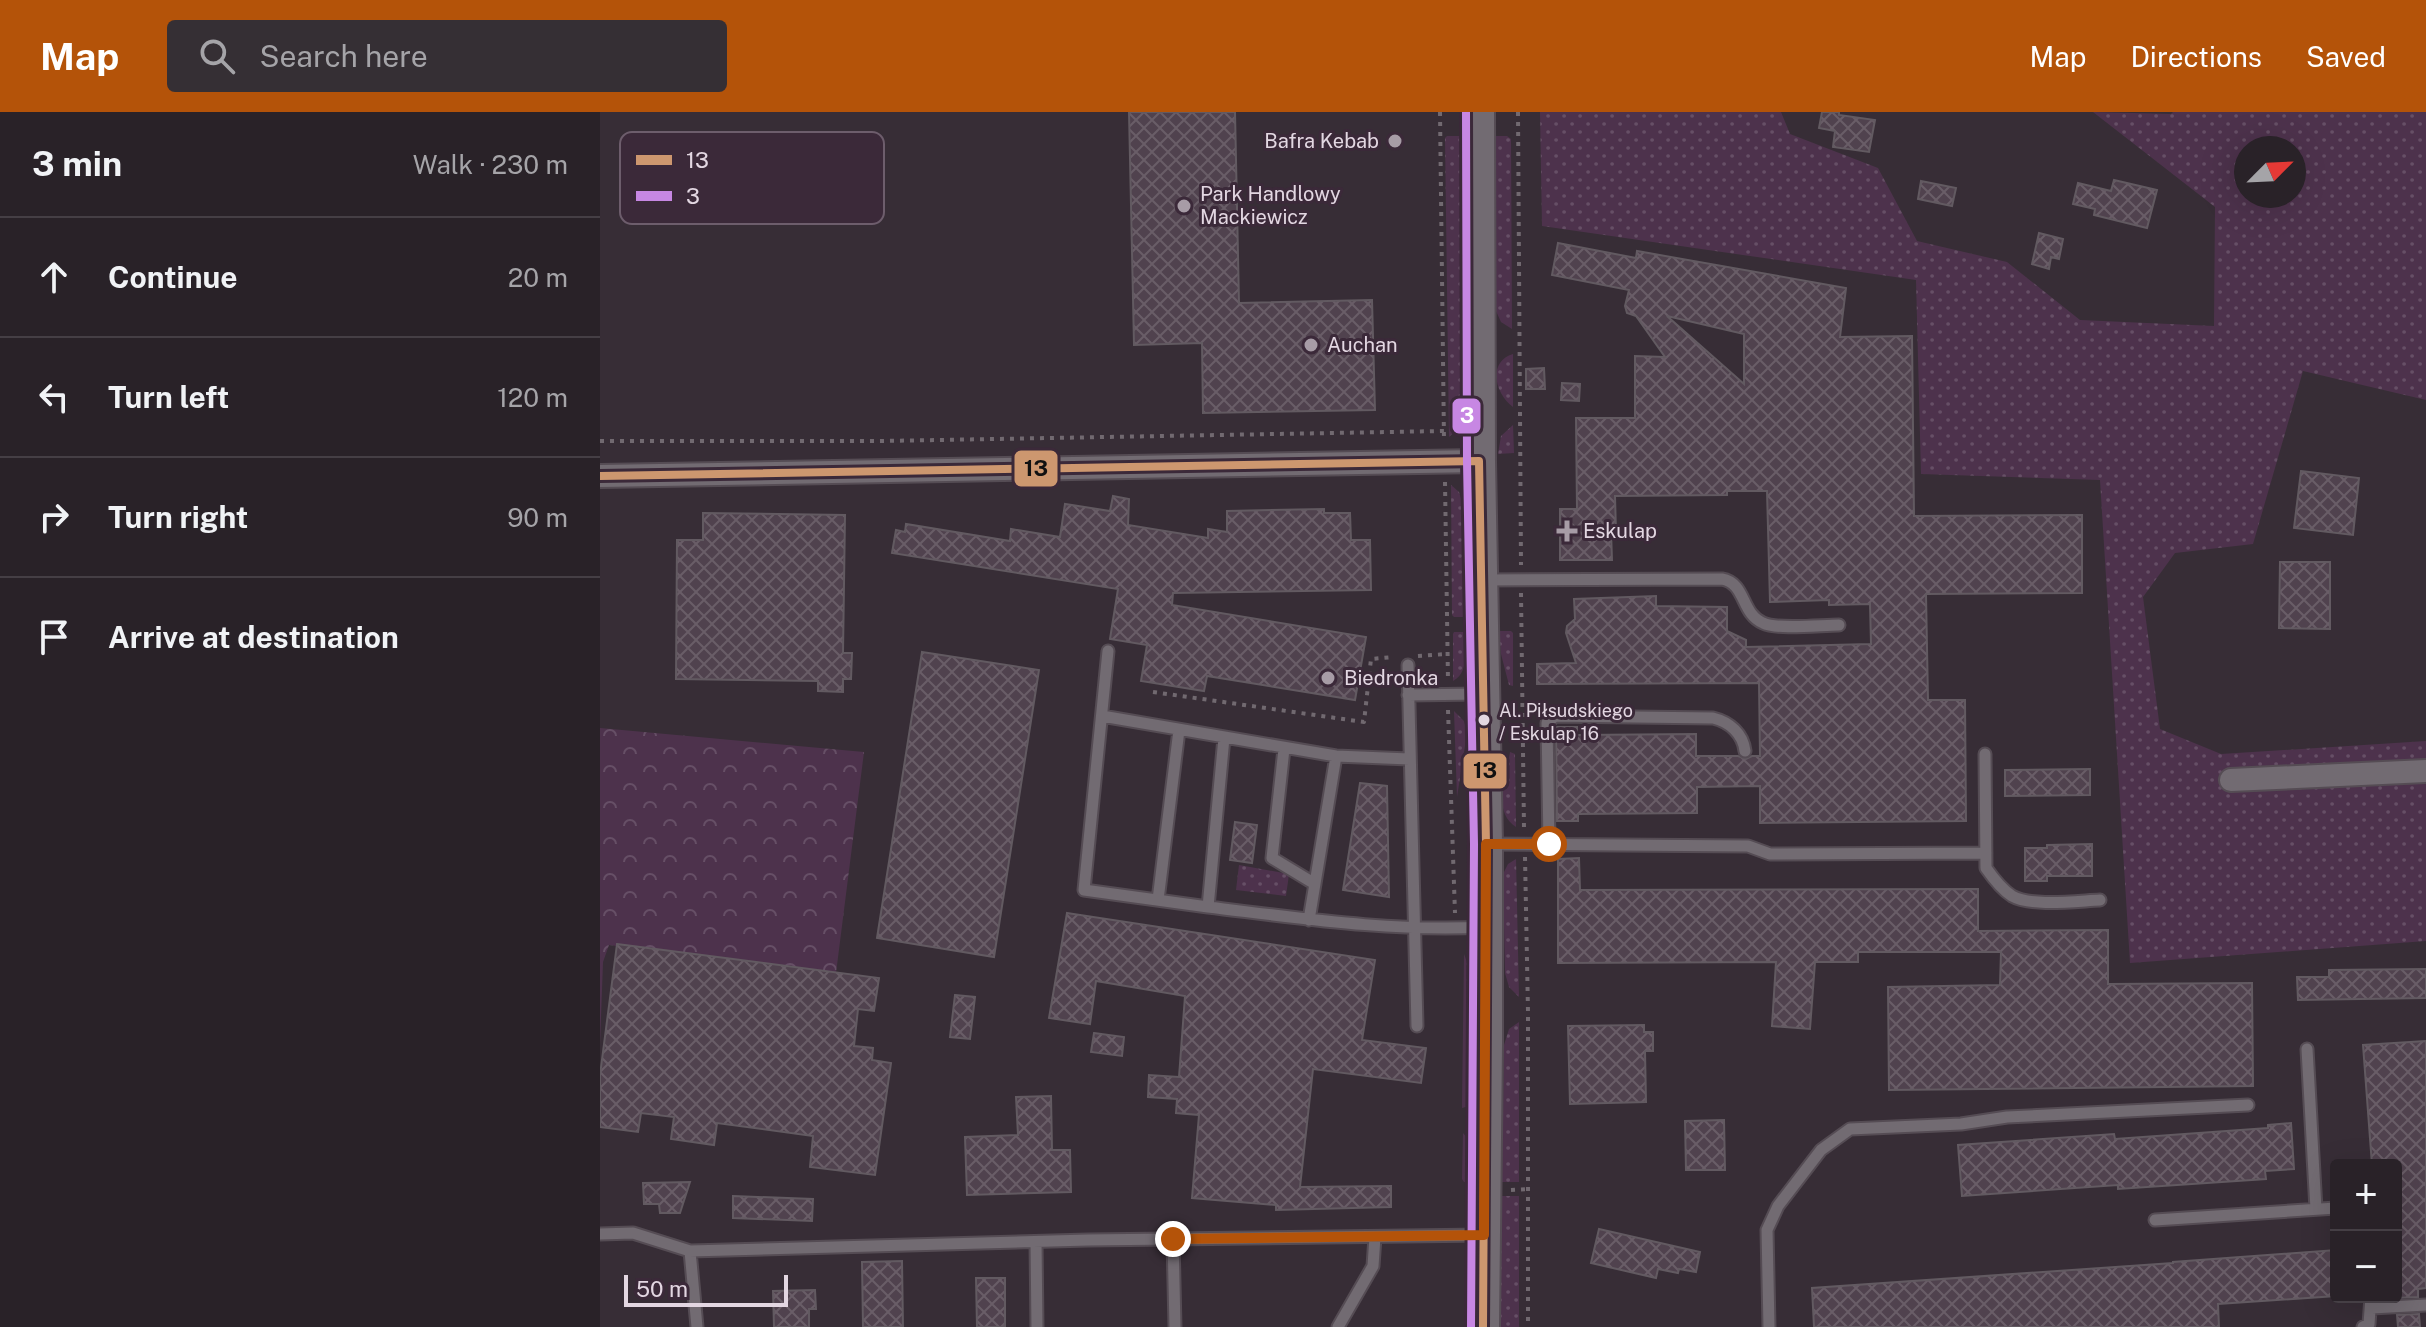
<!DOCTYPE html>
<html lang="en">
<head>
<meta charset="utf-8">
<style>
  body { margin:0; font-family:"Public Sans",sans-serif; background:#352f34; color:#f1f3f6 }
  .controls { position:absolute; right:24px; bottom:24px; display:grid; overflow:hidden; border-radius:8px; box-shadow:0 8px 32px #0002 }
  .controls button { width:72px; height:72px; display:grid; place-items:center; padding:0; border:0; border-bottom:2px solid #453f45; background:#292228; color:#f1f3f6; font:40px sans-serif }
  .compass { position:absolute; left:1634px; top:24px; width:72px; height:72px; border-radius:50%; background:#292228; box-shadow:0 8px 32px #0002; rotate:66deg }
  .scale { position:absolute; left:24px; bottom:20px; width:164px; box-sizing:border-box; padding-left:8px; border:4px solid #e3d7e2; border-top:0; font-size:22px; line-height:28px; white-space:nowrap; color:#e3d7e2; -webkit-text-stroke:6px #3b2939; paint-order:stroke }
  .stop { position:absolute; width:24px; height:24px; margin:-18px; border:6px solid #b45309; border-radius:50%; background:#fff }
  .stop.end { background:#b45309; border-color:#fff; box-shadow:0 2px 8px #0008 }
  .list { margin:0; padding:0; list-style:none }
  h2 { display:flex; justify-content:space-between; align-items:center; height:104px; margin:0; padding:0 32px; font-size:34px }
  h2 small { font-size:26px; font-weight:400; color:#a5a4a8 }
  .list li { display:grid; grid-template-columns:52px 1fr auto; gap:24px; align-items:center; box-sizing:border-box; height:120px; padding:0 32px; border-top:2px solid #453f45 }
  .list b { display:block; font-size:30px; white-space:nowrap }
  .list em { font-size:26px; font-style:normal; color:#a5a4a8 }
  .icon { flex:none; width:44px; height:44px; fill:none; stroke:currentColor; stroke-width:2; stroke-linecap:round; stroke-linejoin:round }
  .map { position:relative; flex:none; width:1826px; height:1215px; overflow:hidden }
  header { display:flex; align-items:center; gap:48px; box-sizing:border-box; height:112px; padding:0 40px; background:#b45309; color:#fff }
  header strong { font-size:38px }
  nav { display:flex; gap:44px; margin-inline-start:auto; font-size:28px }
  .search { width:560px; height:72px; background:#352f34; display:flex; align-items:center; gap:20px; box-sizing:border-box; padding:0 28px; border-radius:8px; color:#a5a4a8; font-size:30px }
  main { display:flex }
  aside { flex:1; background:#292228 }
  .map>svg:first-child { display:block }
  .grass { fill:url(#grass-dots); fill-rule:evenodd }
  .forest { fill:url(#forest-crowns) }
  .building { fill:url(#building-cross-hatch); stroke:#625a61; stroke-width:2; fill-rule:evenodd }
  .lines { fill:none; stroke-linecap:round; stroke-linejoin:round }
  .lane-casing { stroke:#554c54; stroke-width:15 }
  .street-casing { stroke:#554c54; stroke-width:26 }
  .secondary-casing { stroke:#554c54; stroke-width:36 }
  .path { stroke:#716970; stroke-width:4; stroke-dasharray:4 6; stroke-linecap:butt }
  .lane { stroke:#726b72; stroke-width:11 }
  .street { stroke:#726b72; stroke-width:22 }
  .secondary { stroke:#726b72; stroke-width:32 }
  .bus-1-casing { stroke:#3b2939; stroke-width:14 }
  .bus-2-casing { stroke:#3b2939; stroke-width:14 }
  .bus-1 { stroke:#cd976f; stroke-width:8 }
  .bus-2 { stroke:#c787e3; stroke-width:8 }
  .route { stroke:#b45309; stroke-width:10 }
  .poi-dot { fill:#a79ca6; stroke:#3b2939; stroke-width:3 }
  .bus-dot { fill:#e3d7e2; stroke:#3b2939; stroke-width:3 }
  .labels { text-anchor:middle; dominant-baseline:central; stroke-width:6; stroke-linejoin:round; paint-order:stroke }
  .bus-label { font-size:18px; fill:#e3d7e2; stroke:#3b2939; text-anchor:start }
  .poi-label { font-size:20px; fill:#e3d7e2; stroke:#3b2939; text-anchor:start }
  .key { fill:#3b2939; stroke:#6d5d6c; stroke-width:2 }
  .key-label { font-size:22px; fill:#e3d7e2 }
  .line-badge { stroke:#3b2939; stroke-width:3 }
  .badge-label { font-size:22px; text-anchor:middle; font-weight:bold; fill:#fff }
  .pale-badge-label { font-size:22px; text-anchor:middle; font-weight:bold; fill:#111 }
</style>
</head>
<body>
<header>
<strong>Map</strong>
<div class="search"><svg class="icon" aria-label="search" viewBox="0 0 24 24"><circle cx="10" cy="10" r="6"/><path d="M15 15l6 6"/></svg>Search here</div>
<nav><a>Map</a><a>Directions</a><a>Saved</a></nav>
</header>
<main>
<aside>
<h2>3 min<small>Walk · 230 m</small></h2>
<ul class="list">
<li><svg class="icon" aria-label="ahead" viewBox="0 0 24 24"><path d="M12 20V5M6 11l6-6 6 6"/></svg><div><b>Continue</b></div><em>20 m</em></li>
<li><svg class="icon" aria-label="left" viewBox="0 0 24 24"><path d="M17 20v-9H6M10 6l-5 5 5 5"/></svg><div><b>Turn left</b></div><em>120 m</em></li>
<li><svg class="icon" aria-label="right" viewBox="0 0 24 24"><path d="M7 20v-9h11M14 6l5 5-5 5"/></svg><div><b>Turn right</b></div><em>90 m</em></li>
<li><svg class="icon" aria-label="arrive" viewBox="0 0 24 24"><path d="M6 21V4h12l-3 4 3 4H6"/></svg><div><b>Arrive at destination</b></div></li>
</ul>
</aside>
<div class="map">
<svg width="1826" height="1215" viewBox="0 0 1826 1215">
  <defs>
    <pattern id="grass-dots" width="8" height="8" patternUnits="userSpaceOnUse" patternTransform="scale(2)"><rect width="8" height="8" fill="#4d324c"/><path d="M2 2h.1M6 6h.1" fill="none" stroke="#664f66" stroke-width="1.8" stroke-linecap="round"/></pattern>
    <pattern id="forest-crowns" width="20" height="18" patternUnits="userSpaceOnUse" patternTransform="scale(2)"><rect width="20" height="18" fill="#4d324c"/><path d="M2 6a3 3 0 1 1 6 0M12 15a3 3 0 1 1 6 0" fill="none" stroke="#664f66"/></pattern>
    <pattern id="building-cross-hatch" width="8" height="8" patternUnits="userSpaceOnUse" patternTransform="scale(2)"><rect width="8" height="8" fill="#50424e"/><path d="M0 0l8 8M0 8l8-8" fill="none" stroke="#695d67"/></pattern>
  </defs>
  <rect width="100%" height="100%" fill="#372d36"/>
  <!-- grass -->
  <path class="grass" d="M940,0h241l9,22 88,34 39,73 90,21 73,58 134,6 1,-119 -122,-95 78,2 2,-2h253v288l-123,-29 -50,173 -78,9 -32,44 17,132 61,25 205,-13v200l-296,22 -30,-483 -179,-6 -5,-194 -374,-54zM1646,36h48v48h-48z
    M847,24h13l3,276 -5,16 -9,9 -4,-299z
    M894,24h13l4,3 1,190 -11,-7 -5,-11z
    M913,242v53c-18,-13 -26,-45 0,-53z
    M913,313l1,28 -16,1 3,-18z
    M851,373l8,7 4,13 1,112h-10l-2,-2z
    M899,519h12l2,2v53l-4,-1 -8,-31z
    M854,520h10c0,17 6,40 -11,49v-47z
    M854,599l10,10 3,12 -10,64z
    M910,640l5,2 1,73c-25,-16 -9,-51 -6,-75z
    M916,747l3,138 -10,-10 -4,-14 -2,-99 5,-10z
    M639,753l50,9 -3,22 -50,-6z
    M864,842l6,16 -1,136 -7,2z
    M919,910v160h-17l2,-137 5,-16z
    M863,1021l5,6v43h-4l-2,-3z
    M902,1084h17v131h-19z"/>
  <!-- forest -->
  <path class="forest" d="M0,616l264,24 -28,221 -227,-28 -6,17 -3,82z"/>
  <!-- building -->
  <path class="building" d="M529,0h106l4,191 133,-3 3,110 -172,3 -1,-70 -68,2z
    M1222,0h17v3l36,5 -6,32 -36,-5 2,-16 -16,-3z
    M1514,68l43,10 -10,38 -53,-13 1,-6 -22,-5 5,-21 33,8z
    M1321,69l35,7 -4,18 -34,-7z
    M1439,121l24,6 -4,20 -8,-2 -2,12 -17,-5z
    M958,131l78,15 1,-7 209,37 -6,49 72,-1 2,180 168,-1v78l-156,1 2,106h37l1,121 -206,2v-37l-63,1v26l-119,1v7h-21l-1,-94h21v8l119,-1v22h42l8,3 6,-3h8l-1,-73 -222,1v-20l39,-1 -10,-30 1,-7 8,-7 -1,-20 82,-3v10l71,1v24l19,9v7l125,-3 -1,-40 -41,1v-5l-59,2 -3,-111h-40v4l-112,1 1,36 -5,-1 1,29h-52v-51h17l-1,-91h59v-62l30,1 -29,-41 -9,-3 -2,-7 4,-16 -77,-15zM1067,204l77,18v50z
    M944,256l1,21h-19v-20z
    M962,271l18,1 -1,17 -18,-1z
    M1701,359l58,7 -6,57 -59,-7z
    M513,384l16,3 -1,26 80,13v-9l19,3v-21l97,-2v4h26l1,27h19l1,50 -198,3 -1,12 194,32 -11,63 -148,-24 -3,15 -63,-10 6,-36 -37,-6 8,-50 -226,-36 4,-23 9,2 1,-8 104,17 1,-12 49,8 5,-33 45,7z
    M103,401l142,2 -2,138h9l-1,26h-8v13l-25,-1v-10l-142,-2 1,-139h26z
    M1680,450h50v67l-51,-1z
    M322,540l117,18 -45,287 -117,-19z
    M1490,657v26l-85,1v-26z
    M760,671l27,3 2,111 -46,-7z
    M635,710l22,3 -5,38 -22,-3z
    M1492,732v32h-45v5h-22v-33h22v-3z
    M979,746l1,32 398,-1v42l130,-1v54l144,-1 1,103 -364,4 -1,-103 112,-2 1,-33h-143v10h-43l-5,67 -38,-3 4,-64 -218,1v-104z
    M467,801l308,47 -13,80 64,8 -5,35 -108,-14 -13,118 91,-1v21l-115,3v-5l-84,-7 7,-83 -23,-2 1,-14 -29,-2 1,-22 30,2 6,-81 -89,-15 -6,43 -41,-6z
    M17,832l262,34 -5,33 -16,-2 -4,37 19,2 -1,12 19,3 -16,112 -65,-8 3,-31 -96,-13 -3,22 -43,-6 3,-22 -33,-4 -3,19 -38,-5v-52z
    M1826,857v29l-128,2 -1,-23h32v-7z
    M355,883l20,2 -5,42 -20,-2z
    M1044,913v7h9v19h-8l1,51 -76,2 -2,-78z
    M494,921l30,4 -2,19 -31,-4z
    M1826,929v247l-8,1v8l-22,1v-133h-24l-9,-120z
    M451,984l1,54h18l1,42 -104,3 -2,-58 53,-2 -2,-38z
    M1124,1008l1,50h-39l-1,-49z
    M1691,1011l3,46 -29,2 1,8 -148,10v-4l-156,11 -4,-51 156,-11 1,5 153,-11v-3z
    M90,1070l-10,31h-20l-1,-9h-15l-1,-21z
    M133,1084l80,3 -1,22 -79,-3z
    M999,1117l101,23 -4,20 -17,-3 -1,4 -20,-4 -2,9 -65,-15z
    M1736,1138v46l-118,8 1,23h-405l-2,-39 361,-25v-1z
    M302,1149l1,66h-40l-1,-65z
    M376,1166h29v49h-28z
    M215,1178l1,19h-7v18h-35l-1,-36z
    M1819,1202l1,13h-22l-1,-12z"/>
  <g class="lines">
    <defs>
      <path id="lane" d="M883,468l239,-1c24,4 19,35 41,44 14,7 58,2 76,2
        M508,539l-24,239 124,17
        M808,553l9,361
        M808,583l71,-1
        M502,604l234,40 73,3
        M624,626l-16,169c92,11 184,25 277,20
        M684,637l-12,109 43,26
        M1385,642l1,114c7,10 15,21 26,28 19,11 65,5 88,4
        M887,732l261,2 22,8 216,-1
        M949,732l-2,-121 8,-7 158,2c17,4 30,16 32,33
        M558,788l21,-170
        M709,808l27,-164
        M1707,937l9,160
        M1555,1108l181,-12
        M0,1122l33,-1 57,18 398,-11 395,-5
        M573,1127l2,88
        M436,1130l1,85
        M90,1139l7,76
        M1772,1196l54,-3
        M738,1215l35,-61 2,-29
        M1169,1215l-2,-97 11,-24 43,-56 29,-21 111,-5 46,-7 241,-12
        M1763,1215l6,-3 2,-27"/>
      <path id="street" d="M0,364l879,-15
        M1631,668l195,-9"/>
      <path id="secondary" d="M878,0l1,349 7,383v200l-3,283"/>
    </defs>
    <!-- lane casing -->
    <use href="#lane" class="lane-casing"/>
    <!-- street casing -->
    <use href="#street" class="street-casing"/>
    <!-- secondary casing -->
    <use href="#secondary" class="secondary-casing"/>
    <!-- path -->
    <path class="path" d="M840,0l4,329
      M918,0l3,453
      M0,329h281l563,-10
      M845,370l3,199
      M921,481l3,236
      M818,544l29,-2
      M553,580l211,30 7,-63 22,-2
      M848,598l7,203
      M925,745l3,155v315
      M911,1078l17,-1"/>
    <!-- lane -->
    <use href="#lane" class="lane"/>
    <!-- street -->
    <use href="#street" class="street"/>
    <!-- secondary -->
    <use href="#secondary" class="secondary"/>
    <defs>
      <path id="bus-1" d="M0,364l879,-15 7,383 -3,483"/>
      <path id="bus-2" d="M866,0l1,349 7,383 -3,483"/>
    </defs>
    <!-- bus-1 casing -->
    <use href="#bus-1" class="bus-1-casing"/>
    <!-- bus-2 casing -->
    <use href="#bus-2" class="bus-2-casing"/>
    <!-- bus-1 -->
    <use href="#bus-1" class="bus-1"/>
    <!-- bus-2 -->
    <use href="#bus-2" class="bus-2"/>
  </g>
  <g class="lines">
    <!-- route -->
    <path class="route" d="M573,1127l311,-4 2,-391h63"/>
  </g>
  <!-- markers -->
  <g class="poi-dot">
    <circle cx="795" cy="29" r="8"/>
    <circle cx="584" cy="94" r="8"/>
    <circle cx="711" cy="233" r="8"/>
    <path d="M963 407h8v8h8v8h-8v8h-8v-8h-8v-8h8z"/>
    <circle cx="728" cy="566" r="8"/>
  </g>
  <circle class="bus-dot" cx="884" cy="608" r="7"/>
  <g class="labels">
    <!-- bus labels -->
    <g class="bus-label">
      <text x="899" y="598">Al. Piłsudskiego<tspan x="899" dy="23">/ Eskulap 16</tspan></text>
    </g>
    <!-- poi labels -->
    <g class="poi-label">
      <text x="779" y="29" text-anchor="end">Bafra Kebab</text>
      <text x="600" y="82">Park Handlowy<tspan x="600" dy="23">Mackiewicz</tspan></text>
      <text x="727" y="233">Auchan</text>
      <text x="983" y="419">Eskulap</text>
      <text x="744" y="566">Biedronka</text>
    </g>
  </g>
  <!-- legend -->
  <rect x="20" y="20" width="264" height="92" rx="12" class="key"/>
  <rect x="36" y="43" width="36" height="10" fill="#cd976f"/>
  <rect x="36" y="79" width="36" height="10" fill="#c787e3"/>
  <g class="key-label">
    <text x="86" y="56">13</text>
    <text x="86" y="92">3</text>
  </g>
  <g class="line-badge">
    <rect x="851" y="285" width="31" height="38" rx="8" fill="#c787e3"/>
    <rect x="413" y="337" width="46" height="39" rx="8" fill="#cd976f"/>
    <rect x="862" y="640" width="46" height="38" rx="8" fill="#cd976f"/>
  </g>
  <g class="badge-label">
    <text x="867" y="311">3</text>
  </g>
  <g class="pale-badge-label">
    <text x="436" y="364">13</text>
    <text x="885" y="666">13</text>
  </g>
</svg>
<div class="controls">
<button>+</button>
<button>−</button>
</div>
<svg class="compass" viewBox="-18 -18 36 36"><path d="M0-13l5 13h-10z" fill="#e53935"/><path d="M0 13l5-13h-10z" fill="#a5a4a8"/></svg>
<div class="scale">50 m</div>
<div class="stop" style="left:949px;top:732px"></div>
<div class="stop end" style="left:573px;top:1127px"></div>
</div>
</main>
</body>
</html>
